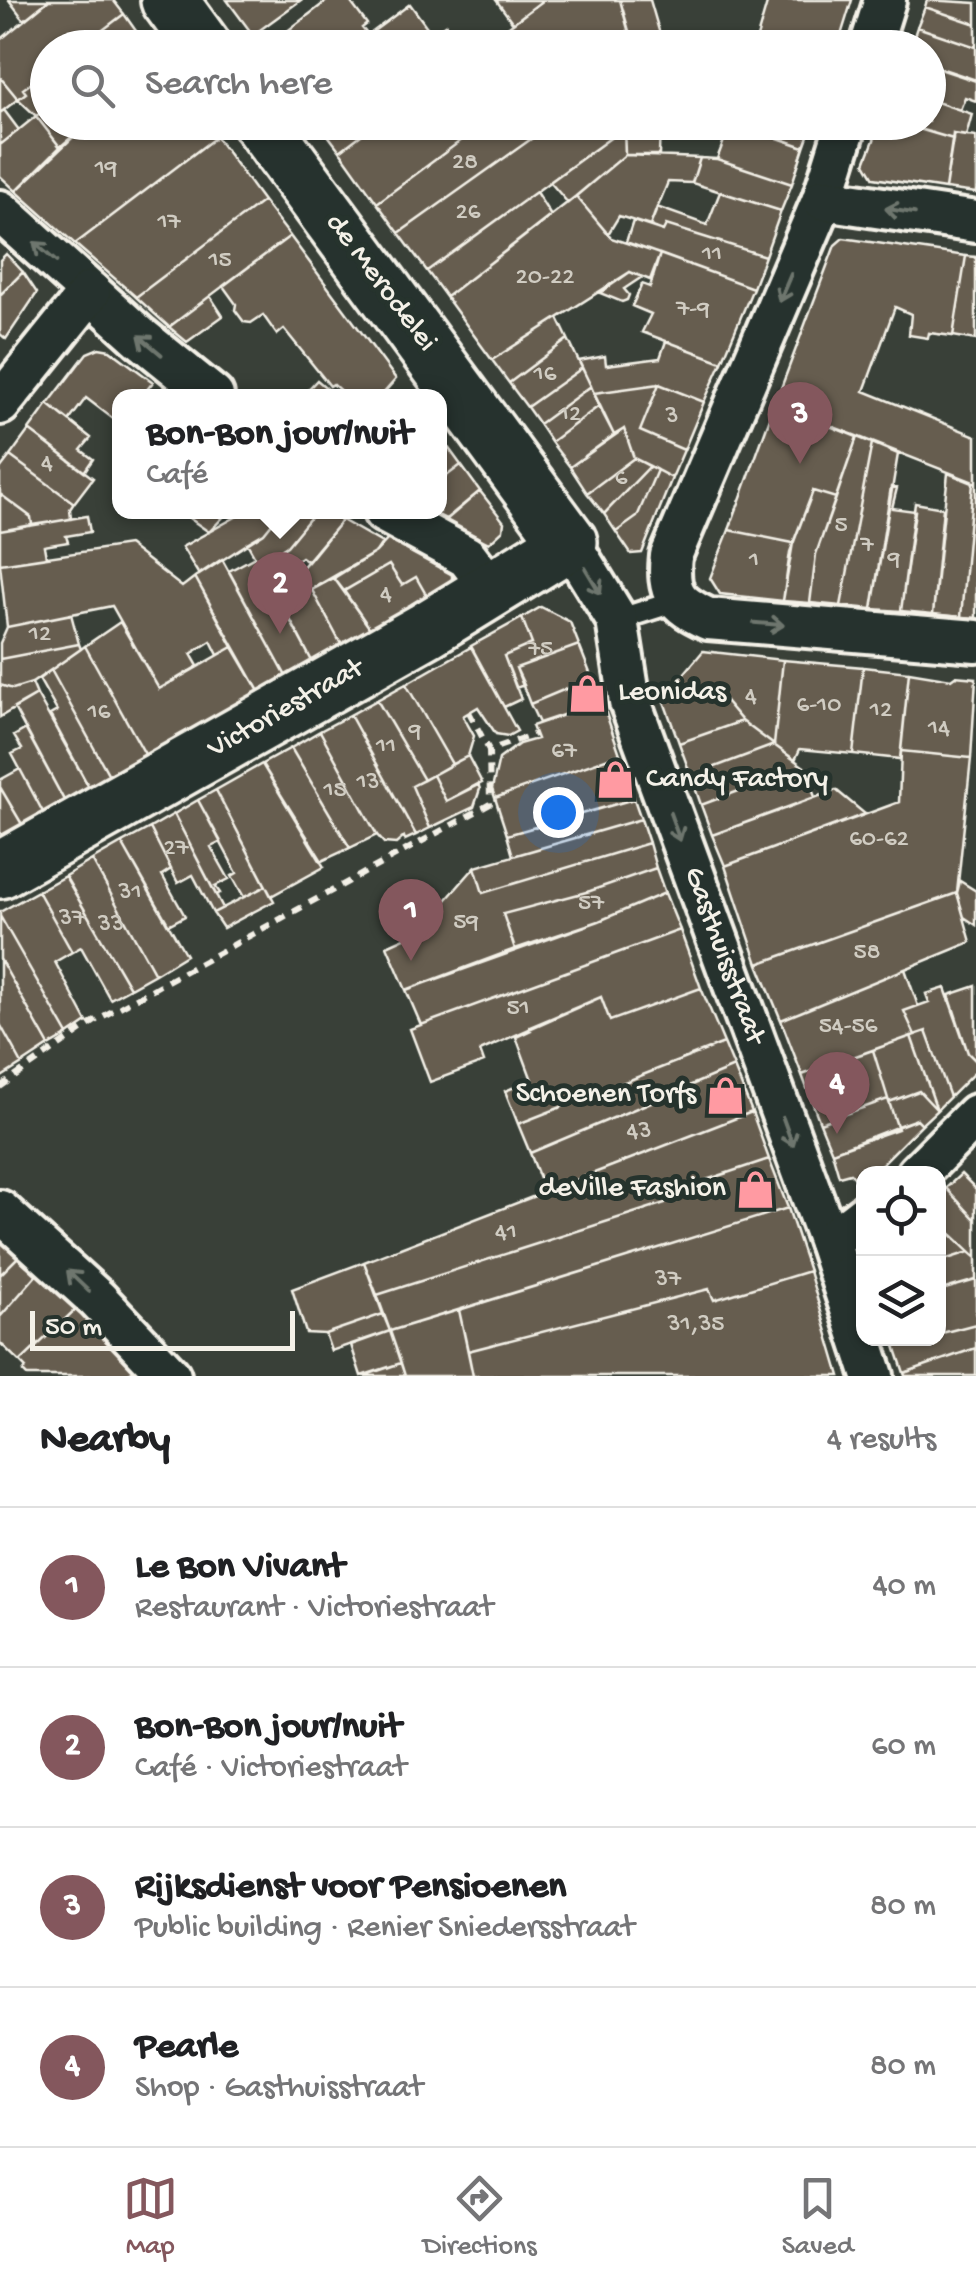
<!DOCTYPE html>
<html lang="en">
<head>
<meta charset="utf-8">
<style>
  body { margin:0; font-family:"Gochi Hand",sans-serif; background:#f6f6f6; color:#202124 }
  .controls { position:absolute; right:30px; bottom:30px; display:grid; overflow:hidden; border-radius:20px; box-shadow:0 2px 8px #0004 }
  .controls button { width:90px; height:90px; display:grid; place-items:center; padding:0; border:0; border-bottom:2px solid #e0e0e0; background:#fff; color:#202124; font:50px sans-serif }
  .scale { position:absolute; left:30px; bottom:25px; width:265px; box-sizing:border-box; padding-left:10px; border:5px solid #f4f1e8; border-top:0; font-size:28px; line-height:35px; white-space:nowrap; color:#f4f1e8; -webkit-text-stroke:8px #26332d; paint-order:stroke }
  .you { position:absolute; left:558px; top:812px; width:35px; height:35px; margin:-25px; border:8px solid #fff; border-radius:50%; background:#1a73e8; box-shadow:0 0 0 15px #1a73e833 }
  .badge { display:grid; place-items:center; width:65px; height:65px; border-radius:50%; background:#84575d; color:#fff; font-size:32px; font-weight:700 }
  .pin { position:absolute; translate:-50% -82px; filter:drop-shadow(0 2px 5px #0008) }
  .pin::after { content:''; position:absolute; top:52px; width:35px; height:30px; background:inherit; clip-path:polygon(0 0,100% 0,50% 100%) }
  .popup { position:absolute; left:112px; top:389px; width:335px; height:130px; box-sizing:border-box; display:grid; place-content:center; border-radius:20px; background:#fff; filter:drop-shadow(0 2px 8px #0005); font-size:32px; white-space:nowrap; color:#757577 }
  .popup b { font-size:38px; color:#202124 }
  .popup::after { content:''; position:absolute; left:50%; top:100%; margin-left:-20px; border:20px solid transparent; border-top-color:#fff }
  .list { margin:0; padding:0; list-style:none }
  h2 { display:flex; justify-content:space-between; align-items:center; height:130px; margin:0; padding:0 40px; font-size:42px }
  h2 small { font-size:32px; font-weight:400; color:#757577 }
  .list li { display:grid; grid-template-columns:65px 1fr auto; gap:30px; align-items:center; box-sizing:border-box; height:160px; padding:0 40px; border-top:2px solid #e0e0e0 }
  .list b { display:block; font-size:38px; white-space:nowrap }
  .list p { margin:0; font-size:32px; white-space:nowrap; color:#757577 }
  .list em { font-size:32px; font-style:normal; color:#757577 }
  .icon { flex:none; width:55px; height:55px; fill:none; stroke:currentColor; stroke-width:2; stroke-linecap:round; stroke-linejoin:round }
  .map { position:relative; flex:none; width:976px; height:1376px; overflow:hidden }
  .search { position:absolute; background:#fff; box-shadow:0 2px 8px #0004; left:30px; right:30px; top:30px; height:110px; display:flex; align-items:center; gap:25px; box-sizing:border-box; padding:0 35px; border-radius:55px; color:#757577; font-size:38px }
  .sheet { height:770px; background:#fff }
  nav { display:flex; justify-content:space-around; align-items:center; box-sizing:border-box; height:140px; border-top:2px solid #e0e0e0; background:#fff; font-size:28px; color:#757577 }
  nav a { display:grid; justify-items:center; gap:5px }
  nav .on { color:#84575d }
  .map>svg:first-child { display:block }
  .building { fill:#665d50; stroke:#f4f1e8; stroke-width:2.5 }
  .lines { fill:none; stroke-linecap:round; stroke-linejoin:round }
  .lane-casing { stroke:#f4f1e8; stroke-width:28 }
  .street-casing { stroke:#f4f1e8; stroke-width:48 }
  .secondary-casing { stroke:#f4f1e8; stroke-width:62 }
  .path { stroke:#f4f1e8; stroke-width:6; stroke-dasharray:10 8; stroke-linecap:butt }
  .lane { stroke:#26332d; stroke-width:20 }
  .street { stroke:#26332d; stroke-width:40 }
  .secondary { stroke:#26332d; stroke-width:55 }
  .oneway { stroke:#6e766e }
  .labels { text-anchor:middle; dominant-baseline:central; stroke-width:10; stroke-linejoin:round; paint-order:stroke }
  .number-label { font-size:25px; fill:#d0ccc2 }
  .street-label { font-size:30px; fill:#f4f1e8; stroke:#26332d }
  .poi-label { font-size:30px; fill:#f4f1e8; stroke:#26332d; text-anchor:start }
</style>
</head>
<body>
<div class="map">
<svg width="976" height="1376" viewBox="0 0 976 1376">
  <rect width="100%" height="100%" fill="#394038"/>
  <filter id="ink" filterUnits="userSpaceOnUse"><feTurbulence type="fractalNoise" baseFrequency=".01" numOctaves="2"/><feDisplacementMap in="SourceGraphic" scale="20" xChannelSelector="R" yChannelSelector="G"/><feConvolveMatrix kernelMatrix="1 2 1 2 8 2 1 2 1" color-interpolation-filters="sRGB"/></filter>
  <g filter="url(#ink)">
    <!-- building -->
    <path class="building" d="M9,0h40l-25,20z
      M49,0h64l11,14 -45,34h-31v23l-25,18 3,4 -8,6 -18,-22v-37z
      M227,0h74l-48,35z
      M328,0h21l18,24 -5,4 6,7 -17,13h-86z
      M496,0h47l-30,23z
      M544,0h76l11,38 -28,-2 -15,12h-109z
      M620,0h30l14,48h-31z
      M768,0h84l-15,48h-83z
      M927,0l49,3v21l-51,-17z
      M410,4l22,30 -18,14h-63z
      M925,7l51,17v23l-59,-20z
      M124,14l17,24 -12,10h-50z
      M446,24l16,24h-48l18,-14z
      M917,27l59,20v34l-48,-16v-17h-18z
      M928,64l48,16v21l-11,-4 -5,13 -32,-11z
      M48,71v37l-12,8 -18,-17 8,-6 -3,-4z
      M0,77l18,22 -18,14z
      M928,99l44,15 -6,22 -13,-2v5l-58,-17h33z
      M48,108v14h41l-29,25 -24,-31z
      M4,110l15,20 -19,15v-32z
      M36,116l24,31 -44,44 -16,-15v-31z
      M89,122h116l11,15 -141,107 -59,-53z
      M318,122h60l-38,29z
      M378,122h108l-109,81 -37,-52z
      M486,122h69l-156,111 -22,-30z
      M555,122h69v6l-197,143 -28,-38z
      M624,122h36l-1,33h-34z
      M731,122l73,25 -12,37 -75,-25z
      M735,122h78l-9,25z
      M881,122h14l58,17 -8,50 -71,-11 -9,-15z
      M624,128l1,27 -57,48 -18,-21z
      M953,134l23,3v56l-31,-4z
      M216,137l47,64 -127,96 -61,-53z
      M625,155l75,3 -8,25 -24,-1 -18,44 -31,-10 -11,18 -32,-38z
      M700,158l17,1 75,25 -11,27 -89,-28z
      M536,192l15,24 -105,81 -19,-26z
      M720,192l61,19 -16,45 -99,-31 -3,6 -13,-5 7,-19 50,18z
      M576,196l35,42 49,16 -10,26 -20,-8 -138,88 -46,-63z
      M263,201l27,35 -121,91 -33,-30z
      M633,221l30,10 3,-6 99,31 -12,32 -127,-46z
      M290,236l106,143 -15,17h-35l-13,-12 -3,2 -46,-57 -7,6 -14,-20 -12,8 -7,-1 -9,-12 1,-6 -13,-18z
      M843,238l123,18 -13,80 -24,-3 -1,5 -19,-3 2,-21 -16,-7 -31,84 112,45v47l-201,-79 60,-159z
      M6,254l17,18 -23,23v-35z
      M660,254l93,34 -31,74 -80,-30 9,-18 -19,-8 10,-22 8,3z
      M966,256l10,1v83l-23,-4z
      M23,272l14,21 -31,46 -6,-5v-39z
      M630,272l12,5 -18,12 5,6 -2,5 -5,2 -22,-9z
      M210,296l13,20 -36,26 -18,-15z
      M558,318l10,21 -59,44 -17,-23z
      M568,339l14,29 -55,39 -18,-24z
      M666,341l56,21 -18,40 -45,-18 -65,9 -15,-32 26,-5 1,9 54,-7z
      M99,348l11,2 43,32 -11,14h-22v28l-34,-26 -17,23 -21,-17 39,-51z
      M582,368l9,18 -52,38 -12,-17z
      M317,380l19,16h-34z
      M659,384l-19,47 44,19 -12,28 -38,-20 -10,-29 -10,6 -20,-42z
      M659,384l45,18 -20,48 -44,-19z
      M591,386l8,20 -48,36 -12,-18z
      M48,404l43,34 -10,12 12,9 -9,13 -55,-42z
      M775,404l82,33 -21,61 -23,-7 -20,52 -64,-13z
      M599,406l15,29 -44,32 -19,-25z
      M624,429l10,29 -47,35 -17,-26z
      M29,430l64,48 -19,25 -64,-47z
      M857,437l15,6 -31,163 -31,-3 6,-49z
      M442,439l19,26 -21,16v-41z
      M872,443l26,11 -26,155 -31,-3z
      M10,456l64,47 -4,6 1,10 -39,6 -1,-8 -31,-23v-25z
      M634,458l16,8 -46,48 -17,-21z
      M461,465l19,26 -34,28 -14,-7h8v-31z
      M650,466l7,4 -20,47 -21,15 -12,-18z
      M657,470l15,8 -30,75 -11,1 -15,-22 21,-15z
      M948,473l25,10 -12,134 -28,-3z
      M973,483h3v135l-15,-1z
      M891,487l6,1 -5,20 23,3 -14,100 -29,-2z
      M480,491l24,31 -1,8 -14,13 -44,-22z
      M813,491l23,7 -20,56 -6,49 -27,-2 7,-49z
      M0,494l31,23 1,8 -32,6z
      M915,503l28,5 -10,106 -32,-3z
      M228,512l-19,20 -20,-14 5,-6z
      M236,512h45l-17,21 -65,42 -17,-28 59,-33z
      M281,512h34l-28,34 -28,18 -12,-21 17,-10z
      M315,512h13l14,8 -34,42 -7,-5 -33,22 -9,-15 28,-18z
      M87,516l3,16 -24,4 2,6 -24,4 2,11 -46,7v-33z
      M342,520l40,23 -6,9 -82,47 -7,-15 17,-9 -3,-6z
      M729,530l64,13 -10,58 -63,-7 -10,-16z
      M389,538l63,35v12l-24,13 -12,-21 -14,8 -13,-20 -45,26 -10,-13 42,-26z
      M128,545l54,42 13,-10 38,70 -15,8 -7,-14 -20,13 7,12 -39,23 -47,-83 -105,21 -7,-63z
      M255,557l19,33 -7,3 6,11 7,-4 33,63 -26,15 -58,-107z
      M222,559l65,119 -27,15 -65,-116z
      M389,565l13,20 14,-8 12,21 -57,32 -27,-39z
      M334,578l37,52 -29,16 -30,-56z
      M312,590l30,56 -29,17 -31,-58z
      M541,607l29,15 9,23 -63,23 8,17 -8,3 -12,-32 28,-12 -10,-26z
      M71,614l8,30 -79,15v-16l7,-16z
      M522,618l10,26 -28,12 17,43 -17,8 -33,-61z
      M120,622l39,67 74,-42 27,46 -114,63 -61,-110z
      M79,644l2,5 -49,34 -19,6 -13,-4v-26z
      M579,645l13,33 -62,26 -14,-36z
      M85,646l61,110 -36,21 -59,-107z
      M471,647l46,84 -9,5 -12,-2 -18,-27 -15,9 11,20 -6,20 -16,8 -46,-80z
      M703,651l80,9 -9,85 -32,-24 -21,-25 -58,3z
      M783,660l80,7 -10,87 -53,-5 -5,11 -21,-15z
      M863,667l46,5 -9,87 -47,-5z
      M51,670l59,107 -20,12 -40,-74 7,-4 -18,-32z
      M909,672l42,7 4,-3 21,2 -5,80 -70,-7z
      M592,678l10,24 -63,21 -9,-19z
      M32,683l5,12 -37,22v-32l13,4z
      M406,684l46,80 -28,16 -47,-80z
      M37,695l53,94 -25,13 -51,-94z
      M721,696l21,25 -63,22 -16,-44z
      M377,700l47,80 -12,6 18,42 -14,7 -66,-120z
      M602,702l18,52 -125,44 -3,-9 7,-30 20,-15 18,-5 -5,-13z
      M350,715l66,120 -11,5 -1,-3 -8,7 -12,-1 -7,-8 -57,-104z
      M742,721l32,24 -83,31 -12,-33z
      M26,729l39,73 -21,12 -32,-60 10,-5 -8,-13z
      M320,731l57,104 -27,13 -59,-100z
      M774,745l30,22 -103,38 -10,-29z
      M291,748l59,100 -28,13 -60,-97z
      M901,751l70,7 -14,135 -199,71 -33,-98 174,-64z
      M620,754l14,45 -127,36 -12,-37z
      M468,756l14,27 -36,18 -13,-26z
      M262,764l62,103 -53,29 -55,-106z
      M804,767l11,30 -103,38 -11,-30z
      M20,769l24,45 -21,12 -23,-39v-7z
      M433,775l13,26 32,-17 2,5 -6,18 -44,21 -18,-42z
      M0,787l23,39 -20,11 -3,-5z
      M216,790l50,96 -22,11 -12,-21 5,-3 -39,-73z
      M836,790l29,24 -140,52 -13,-31z
      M634,799l7,20 -128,37 -6,-21z
      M198,800l23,42 -10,5 18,32 -14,7 5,7 -4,2 -42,-81z
      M174,814l49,94 -10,5 -20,-38 -15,8 -28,-55z
      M641,819l8,24 -166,50 -8,-26z
      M150,828l21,41 -9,6 23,41 -17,9 -46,-82z
      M122,843l64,112 -31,19 -63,-114z
      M649,843l7,25 -66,23 -87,23 12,35 -109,41 -19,-44 31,-14 57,-65 8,26z
      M92,860l63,114 -25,14 -65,-112z
      M656,868l9,25 -66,28 -84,28 -12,-35 87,-23z
      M65,876l65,112 -20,11 -29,-52 -9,5 -34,-61z
      M960,881l16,10v34l-12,-8 -7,-24z
      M266,886l8,15 -51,27 -10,-15z
      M38,891l34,61 -17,10 32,60 -19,13 -68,-119v-4z
      M665,893l15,37 -259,95 -15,-35 193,-69z
      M957,893l14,49 -190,78 -23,-56z
      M0,916l68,119 -19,11 -49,-87z
      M680,930l21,58 -91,33 -9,-24 -121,54 4,11 -54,20 -20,-53z
      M0,959l49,87 -27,18 -22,-40z
      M905,969l13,37 -14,5 11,24 -113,40 -21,-55z
      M976,986v75l-8,-8 -19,-58z
      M701,988l23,55 -206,81 -13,-33 27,-11 -16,-43 15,-7 -1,-3 71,-30 9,24z
      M945,988l23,65 8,8v10l-26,26 -24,-66 -11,4 -11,-24 25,-9 -3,-8z
      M0,1024l22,40 -22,14z
      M926,1031l24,66 -13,13 -26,-74z
      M911,1036l26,74 -18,-19 -30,11 -16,-52z
      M724,1043l10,24 -204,86 -12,-29z
      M873,1050l15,49 -68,24 -18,-48z
      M734,1067l18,45 -207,80 -15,-39z
      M919,1091l18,19 -15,14 -5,-5 -20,7 -8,-24z
      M888,1099l10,30 -66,23 -12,-29z
      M752,1112l17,47 -99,33 -5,11 -288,92 -13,-33z
      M917,1119l5,5 -50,50h-8l-3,10 -11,-11 -11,3 -7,-24z
      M769,1159l19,49 -398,123 -13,-36 288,-92 5,-11z
      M961,1174l15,15v31l-30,-32z
      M946,1188l30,32v38l-38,-36v-26z
      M788,1208l21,63 -95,29 -5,-11 -241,62 -9,-41z
      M938,1222l31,30 -31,10z
      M0,1237l20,18 -20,20z
      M969,1252l7,6v22l-38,11v-29z
      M20,1255l19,17 -39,45v-42z
      M364,1262l19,52 -58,20 -19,-1 -14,-44z
      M809,1271l31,105h-367l-5,-25 241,-62 5,11z
      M39,1272l40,34 -59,56 -20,-19v-26z
      M976,1280v44l-38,10v-43z
      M79,1306l59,62 -15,8h-96l-4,-4 3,-4 -6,-6z
      M459,1310l14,66h-68l-15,-45z
      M383,1314l7,17 -59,20 -6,-17z
      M976,1324v24l-72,25 -9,-27 27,-8h16v-4z
      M390,1331l11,32 -40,13 -10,-31z
      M976,1348v28h-71l-1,-3z
      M401,1363l4,13h-42z"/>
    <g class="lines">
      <defs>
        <path id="lane" d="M617,620l60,-19"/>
        <g id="street">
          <path d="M870,48l15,-48"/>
          <path d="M847,122l-24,77 -152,357c-4,37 4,48 37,63l268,22"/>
          <path d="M823,199l153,23"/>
          <path d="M0,211l140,126 73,59"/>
          <path d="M0,404l90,-112"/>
          <path d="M384,512l83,45 25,33"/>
          <path id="s1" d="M569,542l48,78 13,82 199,540 44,134"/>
          <path d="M917,1174l59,-59"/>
          <path d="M0,1211l97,88 73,77"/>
          <path d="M829,1242l35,-27"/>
        </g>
        <g id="secondary">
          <path d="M169,0l35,48"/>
          <path id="s2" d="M0,870l426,-240 143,-88 -309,-420"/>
        </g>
      </defs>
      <!-- lane casing -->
      <use href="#lane" class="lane-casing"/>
      <!-- street casing -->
      <use href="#street" class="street-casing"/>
      <!-- secondary casing -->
      <use href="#secondary" class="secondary-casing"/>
      <!-- path -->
      <path class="path" d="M469,712l20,38
        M0,1087l98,-68 392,-215 -1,-54 46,-16"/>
      <!-- lane -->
      <use href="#lane" class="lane"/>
      <!-- street -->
      <use href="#street" class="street"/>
      <!-- secondary -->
      <use href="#secondary" class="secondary"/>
    </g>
    <!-- one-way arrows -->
    <defs><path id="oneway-shaft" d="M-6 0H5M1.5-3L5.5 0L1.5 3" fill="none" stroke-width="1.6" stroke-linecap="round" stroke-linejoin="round" transform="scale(2.5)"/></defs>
    <g class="oneway">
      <use href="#oneway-shaft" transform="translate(900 211) rotate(-171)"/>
      <use href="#oneway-shaft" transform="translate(45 252) rotate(-139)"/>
      <use href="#oneway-shaft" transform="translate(785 288) rotate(113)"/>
      <use href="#oneway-shaft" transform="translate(150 345) rotate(-140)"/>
      <use href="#oneway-shaft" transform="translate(593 581) rotate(59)"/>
      <use href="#oneway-shaft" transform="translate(769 624) rotate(5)"/>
      <use href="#oneway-shaft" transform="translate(675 827) rotate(70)"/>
      <use href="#oneway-shaft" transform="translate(788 1132) rotate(70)"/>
      <use href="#oneway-shaft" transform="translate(78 1281) rotate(-136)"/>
    </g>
  </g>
  <!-- icons -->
  <defs>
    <symbol id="shop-bare" viewBox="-9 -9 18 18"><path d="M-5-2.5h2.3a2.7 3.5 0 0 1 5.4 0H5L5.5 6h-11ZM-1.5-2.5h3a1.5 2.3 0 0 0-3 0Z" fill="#ff9aa2" stroke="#26332d" stroke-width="2.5" paint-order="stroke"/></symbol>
  </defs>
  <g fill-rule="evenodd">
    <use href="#shop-bare" x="560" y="666" width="55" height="55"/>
    <use href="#shop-bare" x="588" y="752" width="55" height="55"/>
    <use href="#shop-bare" x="698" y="1068" width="55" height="55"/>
    <use href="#shop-bare" x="728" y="1162" width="55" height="55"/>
  </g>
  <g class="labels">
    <!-- number labels -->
    <g class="number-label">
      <text x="465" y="163">28</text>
      <text x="106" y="169">19</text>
      <text x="468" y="213">26</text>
      <text x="169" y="223">17</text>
      <text x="712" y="255">11</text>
      <text x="220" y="261">15</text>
      <text x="545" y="278">20-22</text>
      <text x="693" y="310">7-9</text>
      <text x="545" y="375">16</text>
      <text x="570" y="415">12</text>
      <text x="672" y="417">3</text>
      <text x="47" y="464">4</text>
      <text x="621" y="479">6</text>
      <text x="841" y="526">5</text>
      <text x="867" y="546">7</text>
      <text x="894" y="560">9</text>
      <text x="754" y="561">1</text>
      <text x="386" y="595">4</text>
      <text x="40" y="635">12</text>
      <text x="540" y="650">75</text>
      <text x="751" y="697">4</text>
      <text x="819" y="706">6-10</text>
      <text x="881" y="711">12</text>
      <text x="99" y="713">16</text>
      <text x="939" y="729">14</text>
      <text x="415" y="732">9</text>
      <text x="386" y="747">11</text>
      <text x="564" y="752">67</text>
      <text x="368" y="783">13</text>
      <text x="335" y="791">15</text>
      <text x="879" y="840">60-62</text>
      <text x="176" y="849">27</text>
      <text x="130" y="893">31</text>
      <text x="591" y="904">57</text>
      <text x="72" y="919">37</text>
      <text x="466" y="923">59</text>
      <text x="111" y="925">33</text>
      <text x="867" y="953">58</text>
      <text x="518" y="1009">51</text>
      <text x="848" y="1027">54-56</text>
      <text x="639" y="1132">43</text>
      <text x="506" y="1233">41</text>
      <text x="668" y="1280">37</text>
      <text x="696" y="1325">31,35</text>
    </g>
    <!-- street labels -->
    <g class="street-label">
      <text transform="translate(380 283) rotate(53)">de Merodelei</text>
      <text stroke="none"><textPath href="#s2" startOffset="328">Victoriestraat</textPath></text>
      <text stroke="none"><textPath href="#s1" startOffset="445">Gasthuisstraat</textPath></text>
    </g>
    <!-- poi labels -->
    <g class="poi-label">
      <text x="618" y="693">Leonidas</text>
      <text x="646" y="780">Candy Factory</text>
      <text x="696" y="1095" text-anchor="end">Schoenen Torfs</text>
      <text x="726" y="1189" text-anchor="end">deVille Fashion</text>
    </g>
  </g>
</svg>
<div class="controls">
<button><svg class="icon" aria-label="locate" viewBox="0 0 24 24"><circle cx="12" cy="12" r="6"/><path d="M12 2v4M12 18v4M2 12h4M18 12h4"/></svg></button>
<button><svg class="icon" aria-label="layers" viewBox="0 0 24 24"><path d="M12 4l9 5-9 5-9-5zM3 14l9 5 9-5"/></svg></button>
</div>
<div class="scale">50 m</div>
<div class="you"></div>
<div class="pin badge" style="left:411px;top:961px">1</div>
<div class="pin badge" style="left:280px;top:634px">2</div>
<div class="popup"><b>Bon-Bon jour/nuit</b>Café</div>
<div class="pin badge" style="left:800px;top:464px">3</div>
<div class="pin badge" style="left:837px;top:1134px">4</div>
<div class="search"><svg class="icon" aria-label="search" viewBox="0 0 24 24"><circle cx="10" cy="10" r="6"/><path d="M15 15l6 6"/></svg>Search here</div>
</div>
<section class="sheet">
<h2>Nearby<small>4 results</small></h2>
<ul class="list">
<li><span class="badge">1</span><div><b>Le Bon Vivant</b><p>Restaurant · Victoriestraat</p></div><em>40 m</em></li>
<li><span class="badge">2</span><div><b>Bon-Bon jour/nuit</b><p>Café · Victoriestraat</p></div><em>60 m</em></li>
<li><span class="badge">3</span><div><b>Rijksdienst voor Pensioenen</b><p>Public building · Renier Sniedersstraat</p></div><em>80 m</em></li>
<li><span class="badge">4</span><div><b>Pearle</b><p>Shop · Gasthuisstraat</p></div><em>80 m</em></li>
</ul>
</section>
<nav>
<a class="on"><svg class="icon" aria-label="map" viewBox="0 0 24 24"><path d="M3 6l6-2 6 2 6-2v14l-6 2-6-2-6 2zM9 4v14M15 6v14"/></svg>Map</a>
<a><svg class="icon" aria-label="directions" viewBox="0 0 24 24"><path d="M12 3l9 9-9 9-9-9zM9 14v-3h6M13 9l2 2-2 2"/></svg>Directions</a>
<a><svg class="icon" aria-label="saved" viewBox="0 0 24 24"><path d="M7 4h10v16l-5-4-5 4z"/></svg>Saved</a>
</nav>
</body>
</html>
